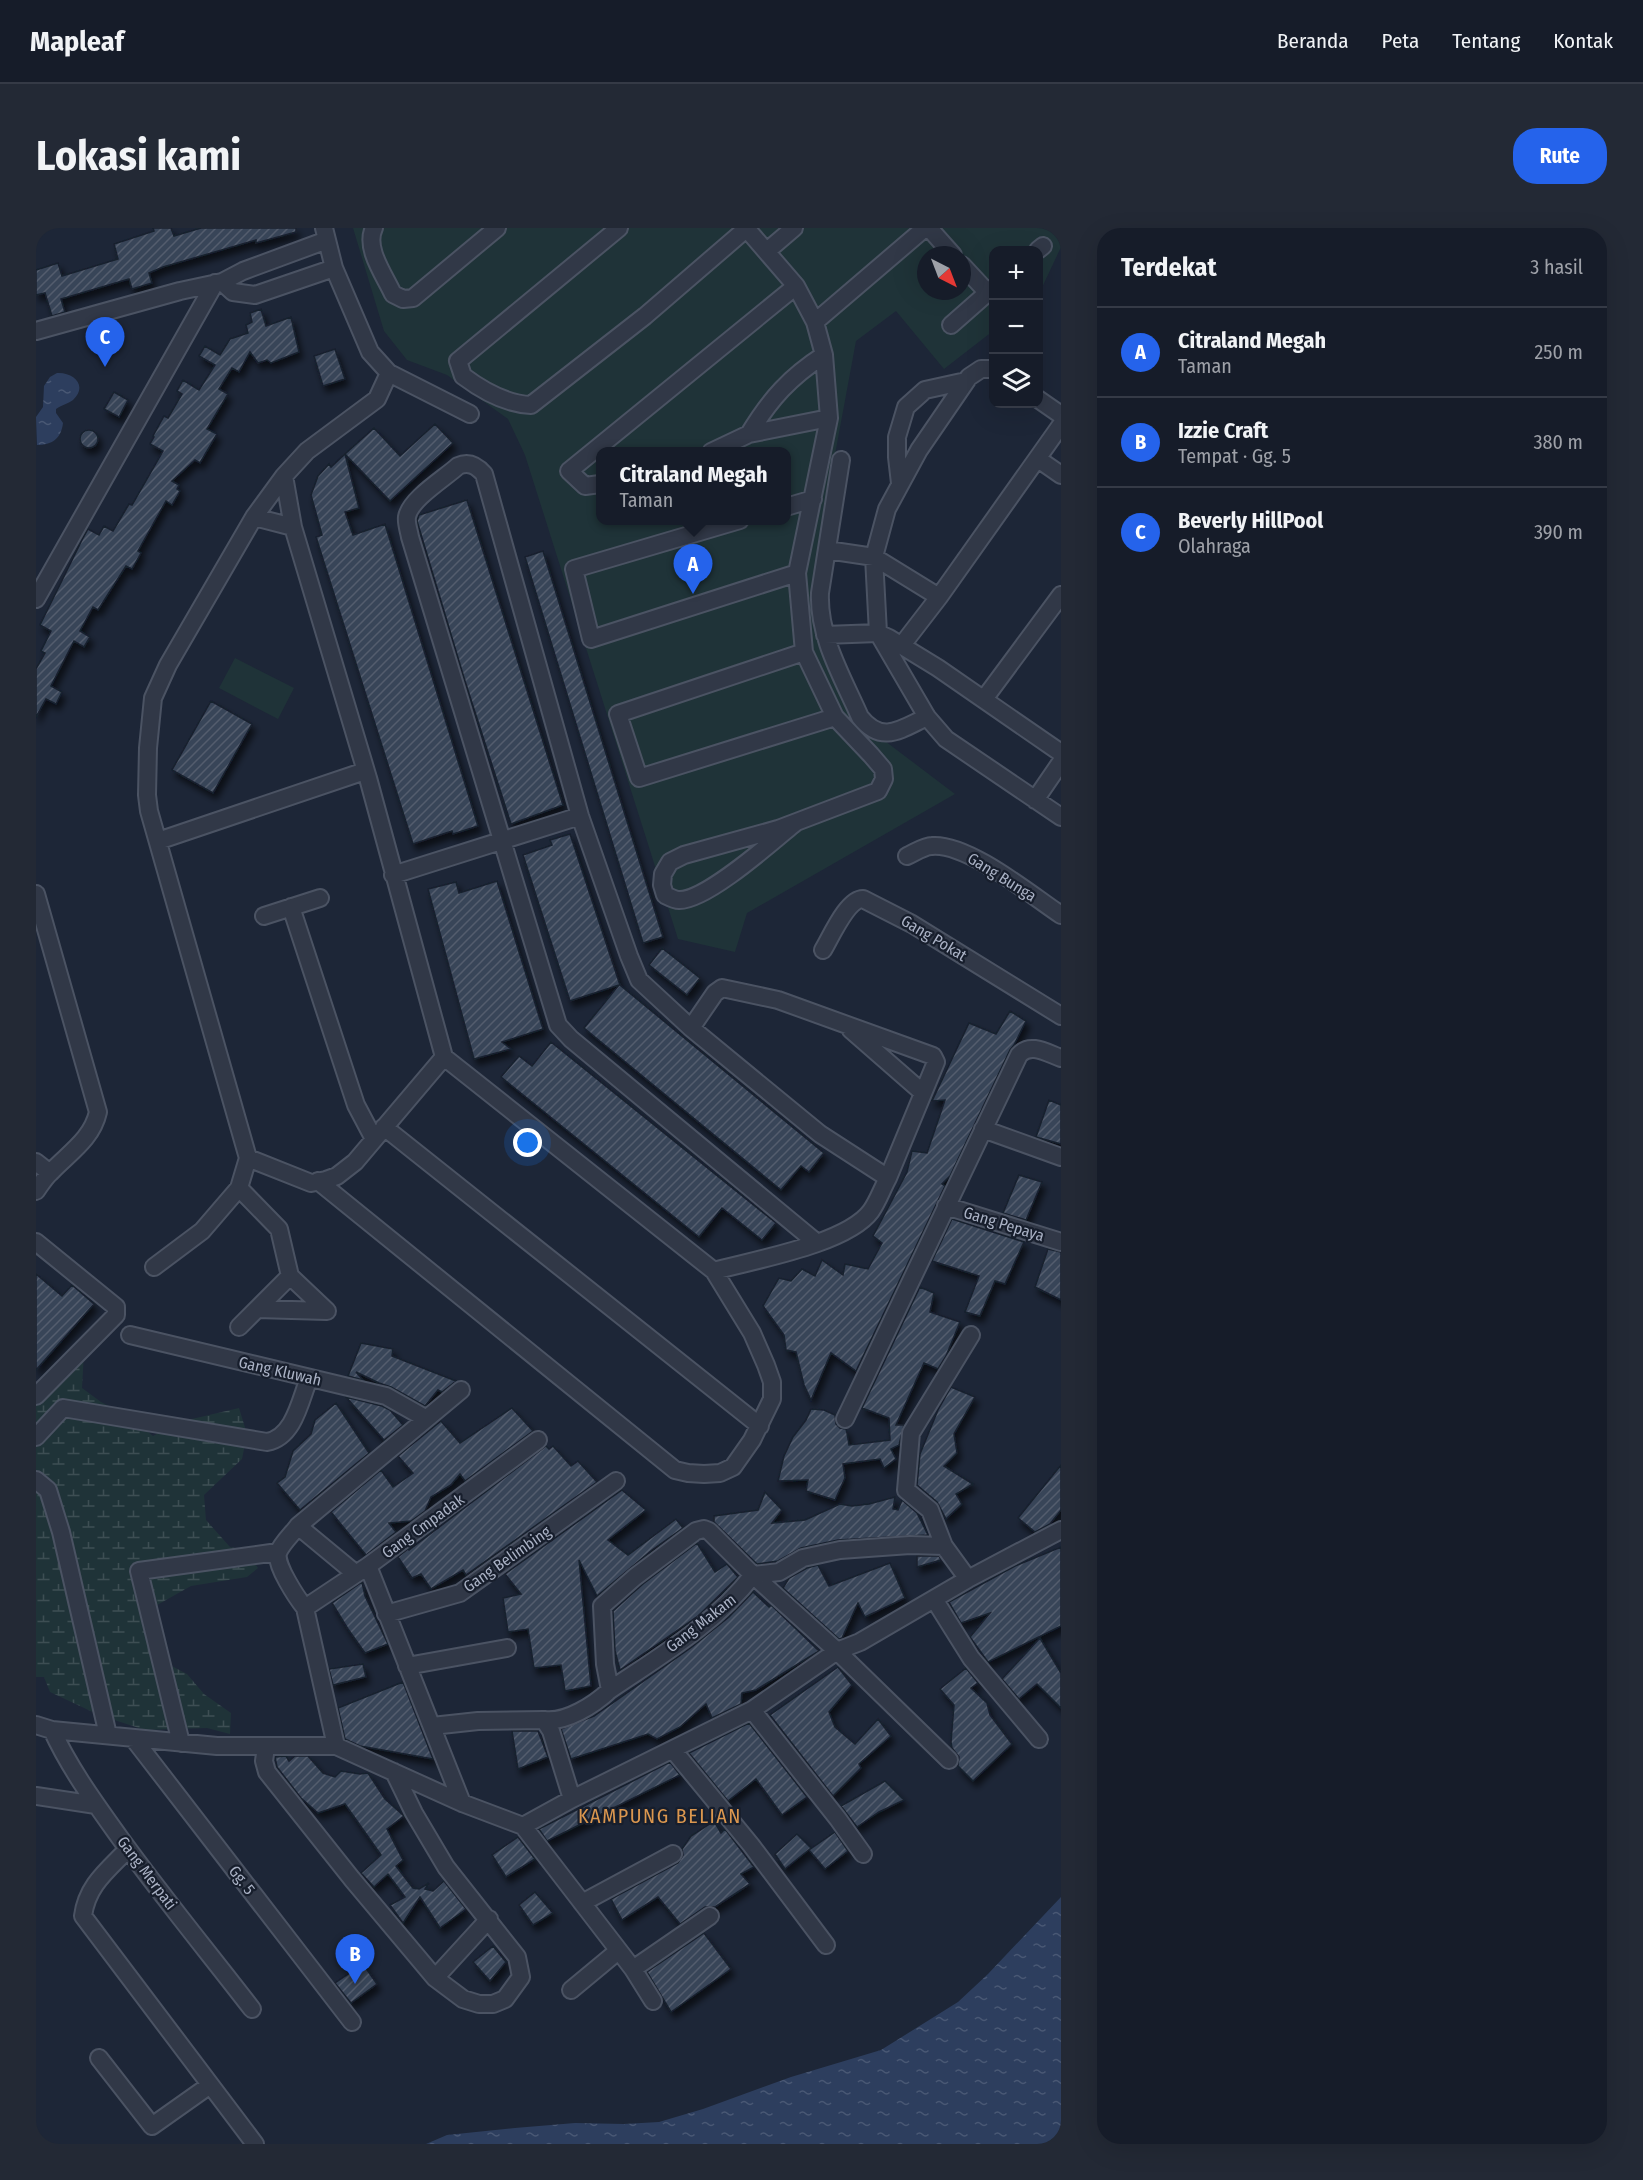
<!DOCTYPE html>
<html lang="id">
<head>
<meta charset="utf-8">
<style>
  body { margin:0; font-family:"Fira Sans Condensed",sans-serif; background:#232935; color:#f1f3f6 }
  .controls { position:absolute; right:18px; top:18px; display:grid; overflow:hidden; border-radius:12px; box-shadow:0 6px 24px #0002 }
  .controls button { width:54px; height:54px; display:grid; place-items:center; padding:0; border:0; border-bottom:2px solid #353a46; background:#161c29; color:#f1f3f6; font:30px sans-serif }
  .compass { position:absolute; left:881px; top:18px; width:54px; height:54px; border-radius:50%; background:#161c29; box-shadow:0 6px 24px #0002; rotate:138deg }
  .you { position:absolute; left:492px; top:915px; width:21px; height:21px; margin:-15px; border:4px solid #fff; border-radius:50%; background:#1a73e8; box-shadow:0 0 0 9px #1a73e833 }
  .badge { display:grid; place-items:center; width:39px; height:39px; border-radius:50%; background:#2563eb; color:#fff; font-size:20px; font-weight:700 }
  .pin { position:absolute; translate:-50% -50px; filter:drop-shadow(0 2px 3px #0008) }
  .pin::after { content:''; position:absolute; top:32px; width:21px; height:18px; background:inherit; clip-path:polygon(0 0,100% 0,50% 100%) }
  .popup { position:absolute; left:560px; top:219px; width:195px; height:78px; box-sizing:border-box; display:grid; place-content:center; border-radius:12px; background:#161c29; filter:drop-shadow(0 2px 4px #0005); font-size:20px; white-space:nowrap; color:#9ea1a8 }
  .popup b { font-size:22px; color:#f1f3f6 }
  .popup::after { content:''; position:absolute; left:50%; top:100%; margin-left:-12px; border:12px solid transparent; border-top-color:#161c29 }
  .list { margin:0; padding:0; list-style:none }
  h2 { display:flex; justify-content:space-between; align-items:center; height:78px; margin:0; padding:0 24px; font-size:26px }
  h2 small { font-size:20px; font-weight:400; color:#9ea1a8 }
  .list li { display:grid; grid-template-columns:39px 1fr auto; gap:18px; align-items:center; box-sizing:border-box; height:90px; padding:0 24px; border-top:2px solid #353a46 }
  .list b { display:block; font-size:22px; white-space:nowrap }
  .list p { margin:0; font-size:20px; white-space:nowrap; color:#9ea1a8 }
  .list em { font-size:20px; font-style:normal; color:#9ea1a8 }
  .icon { flex:none; width:33px; height:33px; fill:none; stroke:currentColor; stroke-width:2; stroke-linecap:round; stroke-linejoin:round }
  .map { position:relative; flex:none; width:1025px; height:1916px; overflow:hidden; border-radius:24px }
  header { display:flex; align-items:center; gap:36px; box-sizing:border-box; height:84px; padding:0 30px; background:#161c29; border-bottom:2px solid #353a46 }
  header strong { font-size:28px }
  nav { display:flex; gap:33px; margin-inline-start:auto; font-size:21px }
  .intro { display:flex; align-items:center; justify-content:space-between; box-sizing:border-box; height:144px; padding:0 36px }
  h1 { margin:0; font-size:42px }
  .button { padding:15px 27px; border-radius:24px; background:#2563eb; color:#fff; font-size:21px; font-weight:700 }
  main { display:flex; gap:36px; padding:0 36px }
  aside { flex:1; background:#161c29; border-radius:24px; box-shadow:0 6px 24px #0002 }
  .map>svg:first-child { display:block }
  .green { fill:#1f3338; fill-rule:evenodd }
  .wetland { fill:url(#wetland-marsh) }
  .water { fill:url(#water-ripples) }
  .building { fill:url(#building-hatch); stroke:#19202e; stroke-width:1.5; filter:url(#shadow) }
  .lines { fill:none; stroke-linecap:round; stroke-linejoin:round }
  .minor-casing { stroke:#4b5363; stroke-width:20 }
  .minor { stroke:#313847; stroke-width:16 }
  .labels { text-anchor:middle; dominant-baseline:central; stroke-width:4.5; stroke-linejoin:round; paint-order:stroke }
  .street-label { font-size:16px; fill:#aab2c5; stroke:#171e2c }
  .quarter-label { font-size:20px; letter-spacing:1.5px; fill:#db974f; stroke:#171e2c }
</style>
</head>
<body>
<header>
<strong>Mapleaf</strong>
<nav><a>Beranda</a><a>Peta</a><a>Tentang</a><a>Kontak</a></nav>
</header>
<div class="intro"><h1>Lokasi kami</h1><a class="button">Rute</a></div>
<main>
<div class="map">
<svg width="1025" height="1916" viewBox="0 0 1025 1916">
  <defs>
    <pattern id="wetland-marsh" width="20" height="14" patternUnits="userSpaceOnUse" patternTransform="scale(1.5)"><rect width="20" height="14" fill="#1f3338"/><path d="M1 5h8M5 5V1M11 12h8M15 12V8" fill="none" stroke="#3d4e53"/></pattern>
    <pattern id="water-ripples" width="26" height="14" patternUnits="userSpaceOnUse" patternTransform="scale(1.5)"><rect width="26" height="14" fill="#2d3e5e"/><path d="M2 4q2-2 4 0t4 0M15 11q2-2 4 0t4 0" fill="none" stroke="#495874"/></pattern>
    <pattern id="building-hatch" width="6" height="6" patternUnits="userSpaceOnUse" patternTransform="scale(1.5)"><rect width="6" height="6" fill="#394458"/><path d="M-1 1l2-2M0 6l6-6M5 7l2-2" fill="none" stroke="#535d6e"/></pattern>
    <filter id="shadow"><feDropShadow dx="3.5" dy="6" stdDeviation="3" flood-color="#0009"/></filter>
  </defs>
  <rect width="100%" height="100%" fill="#1d2637"/>
  <!-- green -->
  <path class="green" d="M317,0h708v19l-22,47 -1,-44h-45v81l-49,38 -48,-58 -40,30 -39,211 1,84 63,102 74,56 -208,119 -12,39 -57,-13 -153,-484 -17,-36 -61,-44 -40,-15 -23,-29zM890,27h36v36h-36zM564,224h186v68h-186z
    M199,430l59,30 -16,31 -59,-31z"/>
  <!-- wetland -->
  <path class="wetland" d="M48,1124l-2,36 19,14 29,15 23,19 26,-14 60,-14 8,26 -5,25 -38,36 2,25 24,27 16,3 12,18 -11,9 -56,9 -41,23 14,53 23,12 17,20 27,19 -1,21 -23,-6 -62,2 -46,-15 -49,-23 -6,-15h-8v-271z"/>
  <!-- water -->
  <path class="water" d="M21,145c17,-1 31,13 16,27 -5,4 -12,5 -17,9v4l7,10c-2,16 -11,22 -26,22l-1,-28 7,-10 1,-21 6,-9z
    M1025,1669v247h-635l21,-9 68,-7 60,-5 49,1 35,-2 44,-13 88,-32 90,-27 77,-48 30,-28z"/>
  <!-- building -->
  <path class="building" d="M117,0h18l3,8 27,-8h95v4l-40,11v-3l-93,27 -14,6 3,10 -20,6 -3,-10 -68,20 4,13 -13,4 -7,-23 -9,2v-25l22,-7 4,13 56,-17 -4,-15 40,-13z
    M225,81l5,17 25,-9 8,35 -28,11 -4,-3 -9,3 -8,-11 -11,20 -7,-4 -13,21 9,5 -21,35 10,5 -17,29 -5,-3 -23,21 7,4 -2,4 3,2 -8,14 -6,-4 -28,50 3,2 -9,16 -6,-3 -28,44 -5,-3 -13,24 10,6 -6,10 -10,-6 -23,45 11,6 -6,12 -10,-5 -10,18v-48l9,-16 -4,-2 10,-20 -11,-6 42,-85 6,-11 11,6 5,-9 9,5 16,-27 3,1 31,-54 -13,-7 4,-7 -1,-1 11,-20 4,2 14,-24 -5,-3 6,-11 16,10 16,-25 -16,-9 6,-10 15,9 10,-16 18,-6 -2,-8 6,-3 -2,-9z
    M299,121l10,30 -22,7 -9,-30z
    M78,164l14,8 -9,17 -15,-8z
    M399,196l18,19 -63,58 -45,-47 29,-26 26,28z
    M44 211a9 9 0 1 1 18 0a9 9 0 1 1-18 0Z
    M309,226l14,54 -14,4 8,23 32,-11 93,302 -25,8 -1,-3 -39,13 -97,-307 6,-2 -11,-40 7,-19 11,-12 2,3z
    M431,272l96,305 -52,19 -46,-143 -48,-160 2,-6z
    M507,323l120,386 -20,6 -118,-386z
    M175,473l41,23 -39,69 -41,-23z
    M534,606l50,151 204,168 -15,19 -8,-6 -20,24 -197,-162 35,-43 -49,16 -47,-146 29,-10 -2,-5z
    M461,653l46,148 -41,13 9,7 -37,10 -46,-170 28,-7 3,11z
    M626,720l38,30 -13,17 -38,-30z
    M974,783l16,10 -12,24 -4,5 -60,126 -8,8 3,2 -89,185 -25,-18 -20,47 -7,-15 -8,-33 -10,-2 -2,-15 -21,-29 16,-28 12,3 11,-12 13,7 7,-16 21,15 2,-11 23,5 14,-26 -9,-7 34,-64 5,-21 15,2 18,-53 -13,1 37,-78 27,11z
    M515,814l225,181 -14,17 -40,-32 -23,29 -198,-160 18,-21 13,10z
    M1013,872l12,5v39l-25,-7z
    M983,947l23,7 -16,38 -23,-7z
    M916,991l72,23 -19,42 -10,-3 -15,35 -15,-4 14,-36 -47,-15z
    M1012,1021l13,3v48l-26,-13z
    M0,1046l26,22 10,-11 22,19 -58,66z
    M884,1059l14,6 -4,19 30,10 -14,34 -8,13 -14,-6 -28,62h8l-5,20 -8,4 5,10 -12,9 -4,-9 -37,5 2,14 -10,22 -29,-9 2,-11 -30,1 6,-25 9,-19 13,-17 5,-11 13,1 11,5 1,9 4,4 6,1 1,4 2,12 41,-5 -1,-22 -27,-10z
    M325,1115l32,6 -1,7 64,25 -14,11 -4,-2 -13,16 -34,-19 -12,-4 -23,-11 7,8 -15,-4z
    M915,1159l24,10 -21,37 3,19 -13,13 29,18 -17,10 6,10 -16,15 -9,-17 -20,-17 3,-31 18,-44z
    M310,1169l36,9 8,4 13,15 -19,15z
    M300,1175l33,50 -69,57 -23,-27 8,-6 8,-26 18,-17 4,-14z
    M476,1180l21,23 -68,50 -5,-7 -9,11 -20,12 -6,14 -14,10 -22,2 7,9 -30,23 -35,-43 50,-42 12,17 20,-14 -15,-17 43,-35 19,22z
    M510,1218l3,3 4,-3 18,20 7,-5 19,21 -131,93 -3,-5 -32,19 -10,-15 -9,4 -14,-21 10,-8 1,1z
    M1025,1237v45l-11,14 -15,8 -17,-14z
    M586,1262l24,20 -38,30 20,15 48,-36 7,9 -31,22 -55,46 -18,-36 12,126 -26,5 -4,-26 -27,3 -6,-39 -20,3 -5,-34 18,-4 -16,-20z
    M729,1264l17,18 -10,13 33,-3 35,-16 12,2 17,-2 26,-7 -2,12 5,1 4,-10 15,13 11,22 -90,5 -37,8 -23,13 -21,3 -43,-42v-6l44,-6z
    M661,1315l18,29 12,-8 11,13 -40,39 -78,54 -5,-19 -2,-40 30,-27z
    M1025,1319v79l-73,36 -18,-25 20,-24 -29,10 -12,-21 66,-36z
    M881,1328h22l2,4 -24,7z
    M854,1335l15,35 -40,19 -7,-14 -16,35 -3,1 -56,-51 6,-10 18,-10 11,-3 11,21z
    M326,1354l3,14 23,48 -23,9 -17,-24 -16,-26z
    M717,1364l16,15 2,-2 48,46 -63,39 -14,3 -1,11 -29,14 -6,-14 -26,23 -23,12 -9,-5 -77,25 -10,-30 33,-13 98,-69 37,-30z
    M1004,1410l21,35v35l-24,-24 -18,15 -17,-20z
    M327,1436l3,13 -33,8 -4,-16z
    M802,1439l14,18 -23,27 6,15 20,17 23,-25 13,17 -32,28 2,4 -28,28 -63,-81z
    M930,1440l12,15 -7,5 16,15 3,12 22,29 -39,37 -15,-15 1,-9 -7,-9 -1,-6 3,-37 -14,-16z
    M367,1454l30,77 -73,-13 -15,-7 -7,-31z
    M713,1495l58,74 -25,18 -26,-36 -28,22 -39,-48z
    M476,1503h26l10,26 -30,12z
    M250,1528l3,5 6,-5h13l15,17 12,4 6,-6 19,3 8,-1 17,26 19,17 -17,13 16,31 -7,6 17,22 6,1 10,-6 -4,6 8,2 11,-10 22,28 -26,19 -20,-31 -17,26 -13,-18 15,-8 -17,-23 -14,13 -13,-14 20,-18 -36,-51 -27,9 -17,-15 -24,-31 -2,-10z
    M634,1534l10,13 -133,66 -8,-12z
    M849,1553l19,19 -25,12 -22,15 -16,-21z
    M678,1593l7,12 4,-4 29,38 -13,7 9,10 -35,23h-10l-25,17 -22,-27 -36,23 -11,-21 67,-36 5,-8 -1,-6 9,-13z
    M799,1604l13,19 -23,18 -16,-19z
    M761,1606l14,14 -26,21 -10,-15z
    M482,1609l17,22 -29,18 -14,-22z
    M499,1664l18,21 -20,12 -14,-20z
    M668,1705l27,36 -60,43 -24,-40z
    M457,1718l13,16 -16,19 -17,-19z
    M327,1736l14,20 -26,19 -16,-20z"/>
  <g class="lines">
    <defs>
      <path id="minor" d="M288,0l10,40 36,84 19,21 81,41
        M338,0c-10,20 11,48 19,66l10,5 10,-1 84,-70
        M583,0l-161,133 5,15c20,15 43,28 68,29l114,-89 101,-87
        M710,0l50,58 19,36 9,33 5,63 -32,155 7,79 31,65 36,38 12,14 1,10 -6,12 -100,38 -94,26 -14,7 -7,12 -1,11 3,10c4,2 10,5 14,5 27,1 94,-59 116,-77
        M893,0l24,27
        M1002,22l5,-4
        M731,23l27,-23
        M926,37l26,28
        M186,54l11,10 22,3 79,-27
        M779,94l110,-94
        M915,97l42,-37
        M0,103l144,-40 42,-9 21,-11 84,-31
        M957,141h-12l-12,8 -50,73 -32,59 -13,48 4,76 49,84 19,22 115,78
        M1002,171l23,16
        M713,206c21,-35 41,-57 75,-79
        M675,224l38,-18 80,-16
        M1002,231l23,16
        M805,232l-21,133c-2,44 23,85 40,124 22,28 41,12 67,0
        M248,248l9,51 75,251 76,279 270,214 38,62 14,32 6,17v17l-20,41 -19,27 -13,6 -16,1 -16,-1 -13,-3 -357,-289
        M864,255l-3,-26v-20l9,-30 19,-17 41,-9
        M564,256l-15,2 -16,-15 227,-185
        M750,279l27,-8
        M218,289l39,10
        M704,292l-166,49 17,70 206,-66
        M791,322l47,7 65,40
        M0,371l179,-316
        M789,407l53,-2 11,5 49,30 123,85
        M866,417l37,-48 122,-172
        M768,424l-186,62 21,64 196,-61
        M948,471l77,-104
        M999,572l26,-38
        M122,613l207,-70
        M871,628c7,-3 17,-10 25,-10 36,-3 99,49 129,69
        M357,647l187,-59
        M0,666l62,218c-6,27 -29,41 -47,60 -6,5 -10,12 -15,19
        M255,679l65,198 18,34
        M228,688l56,-18
        M787,722c8,-13 24,-51 40,-51l49,25 149,92
        M655,800l24,-35 7,-5 56,12 155,56 3,6 -48,116
        M815,802l71,62
        M348,899l376,299
        M947,901l78,28
        M212,930l63,25 15,-3 11,-4 18,-14 89,-105
        M0,934l14,11
        M203,960l40,41 11,47 37,35
        M910,978l115,36
        M0,1014l80,65v8l-80,81
        M118,1039l48,-36 37,-43 9,-30 -99,-347 -2,-16 1,-47 5,-50 15,-33 86,-148 30,-41 23,-25 70,-52 12,-26
        M678,1043c40,-11 133,-27 157,-60 7,-10 11,-22 17,-33l-68,-44 -129,-106 -52,-48 -10,-24 -49,-140 -96,-342c-7,-8 -15,-13 -26,-8 -13,12 -48,33 -51,51 -1,6 2,14 3,20l148,488 13,14 246,204
        M221,1081l70,2
        M203,1099l51,-51
        M94,1107l256,61 39,22
        M809,1191l174,-364c11,-13 28,-2 42,3
        M0,1209l27,-29 204,34c27,-5 33,-41 42,-64
        M0,1252l12,10 13,42 47,203
        M262,1298l58,48
        M908,1318l-14,-36 -24,-20 5,-57 60,-98
        M332,1338l94,237
        M898,1371l37,59 68,81
        M269,1380l63,-42 170,-126
        M350,1386l74,-21 156,-112
        M371,1438l100,-18
        M574,1462l-5,-26 -3,-58 33,-29 61,-46 8,-2 5,2 44,44 84,76 112,109
        M716,1482l86,109 25,35
        M0,1497l16,5 165,16h119l126,57 61,23 49,-27 180,-89 85,-59 23,-9 108,-63 93,-49
        M396,1498l46,-5 66,-1
        M16,1502c18,39 43,73 68,108 42,58 88,114 132,171
        M97,1510l219,284
        M145,1515l-42,-172 139,-19
        M300,1518l-31,-138c-8,-10 -30,-43 -27,-55 3,-9 15,-20 20,-27l163,-136
        M230,1519l-2,14 3,11 85,107 83,99 28,21 16,5h14l12,-5 16,-22 -4,-20 -71,-90 -32,-54 -20,-41
        M637,1522l78,95 75,100
        M0,1568l60,9
        M536,1571l-21,-68 -7,-11c22,3 50,-15 66,-30 50,-34 105,-66 143,-115l26,-3 24,-14 37,-8 70,-5 34,1 24,33
        M487,1598l110,143 20,32
        M92,1621c-20,21 -41,36 -45,67l172,228
        M546,1675l91,-49
        M597,1741l77,-53
        M399,1750l54,-59
        M535,1762l47,-39
        M63,1830l53,68 58,-41"/>
    </defs>
    <!-- minor casing -->
    <use href="#minor" class="minor-casing"/>
    <!-- minor -->
    <use href="#minor" class="minor"/>
  </g>
  <g class="labels">
    <!-- street labels -->
    <g class="street-label">
      <text transform="translate(966 649) rotate(32)">Gang Bunga</text>
      <text transform="translate(898 710) rotate(31)">Gang Pokat</text>
      <text transform="translate(968 996) rotate(17)">Gang Pepaya</text>
      <text transform="translate(244 1143) rotate(13)">Gang Kluwah</text>
      <text transform="translate(387 1298) rotate(-36)">Gang Cmpadak</text>
      <text transform="translate(471 1331) rotate(-35)">Gang Belimbing</text>
      <text transform="translate(665 1395) rotate(-38)">Gang Makam</text>
      <text transform="translate(111 1645) rotate(53)">Gang Merpati</text>
      <text transform="translate(206 1652) rotate(52)">Gg. 5</text>
    </g>
    <!-- quarter labels -->
    <g class="quarter-label">
      <text x="624" y="1588">KAMPUNG BELIAN</text>
    </g>
  </g>
</svg>
<div class="controls">
<button>+</button>
<button>−</button>
<button><svg class="icon" aria-label="layers" viewBox="0 0 24 24"><path d="M12 4l9 5-9 5-9-5zM3 14l9 5 9-5"/></svg></button>
</div>
<svg class="compass" viewBox="-18 -18 36 36"><path d="M0-13l5 13h-10z" fill="#e53935"/><path d="M0 13l5-13h-10z" fill="#9ea1a8"/></svg>
<div class="you"></div>
<div class="pin badge" style="left:657px;top:366px">A</div>
<div class="popup"><b>Citraland Megah</b>Taman</div>
<div class="pin badge" style="left:319px;top:1756px">B</div>
<div class="pin badge" style="left:69px;top:139px">C</div>
</div>
<aside>
<h2>Terdekat<small>3 hasil</small></h2>
<ul class="list">
<li><span class="badge">A</span><div><b>Citraland Megah</b><p>Taman</p></div><em>250 m</em></li>
<li><span class="badge">B</span><div><b>Izzie Craft</b><p>Tempat · Gg. 5</p></div><em>380 m</em></li>
<li><span class="badge">C</span><div><b>Beverly HillPool</b><p>Olahraga</p></div><em>390 m</em></li>
</ul>
</aside>
</main>
</body>
</html>
